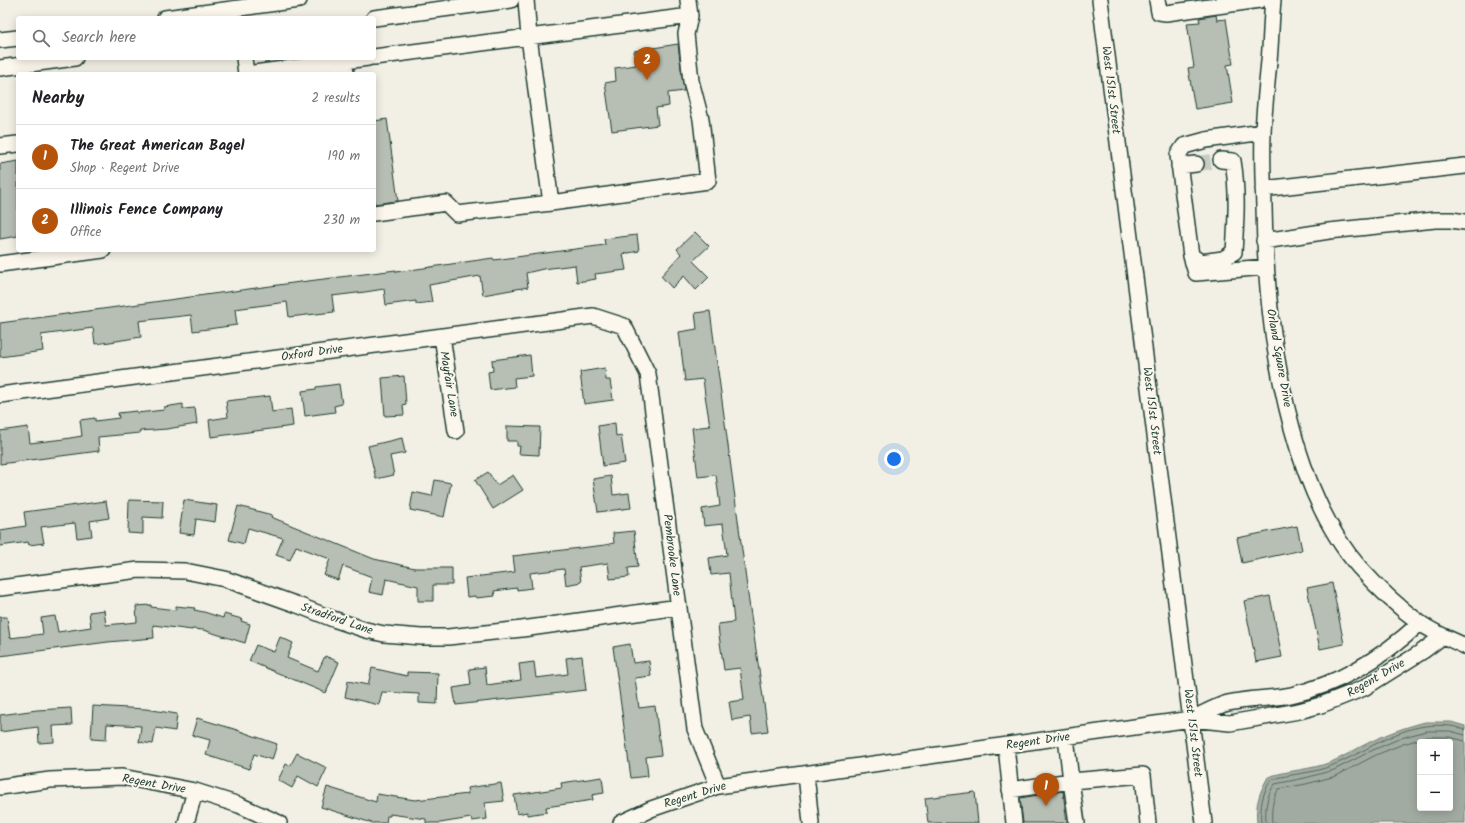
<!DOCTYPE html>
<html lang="en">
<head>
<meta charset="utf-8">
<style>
  body { margin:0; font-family:Kalam,sans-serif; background:#f2f2f2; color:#202124 }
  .controls { position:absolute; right:12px; bottom:12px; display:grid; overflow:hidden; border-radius:4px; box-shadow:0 2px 10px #0003 }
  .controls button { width:36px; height:36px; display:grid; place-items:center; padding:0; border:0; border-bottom:1px solid #e0e0e0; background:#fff; color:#202124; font:20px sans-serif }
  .you { position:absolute; left:894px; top:459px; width:14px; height:14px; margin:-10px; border:3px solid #fff; border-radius:50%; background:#1a73e8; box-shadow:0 0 0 6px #1a73e833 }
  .badge { display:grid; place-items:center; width:26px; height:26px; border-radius:50%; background:#b45309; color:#fff; font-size:13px; font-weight:700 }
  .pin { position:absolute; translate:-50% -33px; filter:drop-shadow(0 1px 2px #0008) }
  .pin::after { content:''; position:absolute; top:21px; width:14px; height:12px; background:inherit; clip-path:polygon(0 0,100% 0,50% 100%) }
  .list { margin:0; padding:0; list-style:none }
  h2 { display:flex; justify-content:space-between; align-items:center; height:52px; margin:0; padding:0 16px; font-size:17px }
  h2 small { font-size:13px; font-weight:400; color:#757577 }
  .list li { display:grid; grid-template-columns:26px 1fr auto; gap:12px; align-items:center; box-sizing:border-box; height:64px; padding:0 16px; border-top:1px solid #e0e0e0 }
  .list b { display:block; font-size:15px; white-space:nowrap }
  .list p { margin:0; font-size:13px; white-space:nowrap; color:#757577 }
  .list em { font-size:13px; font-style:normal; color:#757577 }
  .icon { flex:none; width:22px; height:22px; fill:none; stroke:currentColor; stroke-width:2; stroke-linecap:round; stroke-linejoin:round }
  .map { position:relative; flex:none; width:1465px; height:823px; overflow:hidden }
  .search { position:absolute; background:#fff; box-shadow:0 2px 10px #0003; left:16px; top:16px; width:360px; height:44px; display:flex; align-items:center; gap:10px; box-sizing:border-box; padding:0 14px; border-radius:4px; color:#757577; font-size:15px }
  .panel { position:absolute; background:#fff; box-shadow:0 2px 10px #0003; left:16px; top:72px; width:360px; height:180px; border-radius:4px }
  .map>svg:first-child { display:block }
  .water { fill:#a2aba1; stroke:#6e7f75; fill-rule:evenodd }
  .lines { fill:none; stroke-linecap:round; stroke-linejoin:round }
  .shore { stroke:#536960; stroke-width:1 }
  .building { fill:#b7beb3; stroke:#1f3d34 }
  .minor-tunnel { stroke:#c8ccc2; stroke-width:15; stroke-dasharray:15 8; stroke-linecap:butt }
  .minor-casing { stroke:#1f3d34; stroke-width:18 }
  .minor { stroke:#fbf7ec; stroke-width:15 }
  .labels { text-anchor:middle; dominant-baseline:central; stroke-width:4; stroke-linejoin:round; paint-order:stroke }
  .street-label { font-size:12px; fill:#1f3d34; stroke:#fbf7ec }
</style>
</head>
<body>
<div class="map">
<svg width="1465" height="823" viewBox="0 0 1465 823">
  <rect width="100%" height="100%" fill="#f2f0e5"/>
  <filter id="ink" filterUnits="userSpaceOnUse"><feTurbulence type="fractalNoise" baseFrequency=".025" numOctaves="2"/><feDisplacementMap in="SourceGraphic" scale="8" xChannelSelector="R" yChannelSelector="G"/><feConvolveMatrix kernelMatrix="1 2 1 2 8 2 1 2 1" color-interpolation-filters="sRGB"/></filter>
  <g filter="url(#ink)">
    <!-- water -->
    <path class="water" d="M1425,722h26l14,4v97h-208c-2,-18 2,-30 11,-46 20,-7 43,-7 63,-15 13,-5 26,-14 39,-20 18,-9 36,-15 55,-20zM1420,742h30v66h-30z"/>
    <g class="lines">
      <!-- shore -->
      <path class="shore" d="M1261,823c-1,-16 1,-30 10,-43 20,-7 43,-6 62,-15 31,-12 59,-35 93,-39 7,-1 17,-1 24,0 5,0 10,3 15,4
        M1266,823c-1,-14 0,-27 9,-39l30,-6 29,-8 39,-20 28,-12 25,-7h24l15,4
        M1272,823c-1,-12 0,-24 7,-34l27,-5 30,-8 40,-21 27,-11 24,-7h22l16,4"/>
    </g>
    <!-- building -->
    <path class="building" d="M1216,15l1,5 9,-1 7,45 -6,1 6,38 -38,6 -7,-41 6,-1 -7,-44 13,-1 -1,-4z
      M678,44l6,47 -16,2 1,13 -13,2 2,17 -46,6 -7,-48 11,-2 -1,-13 21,-3 -2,-14z
      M387,119l11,82 -24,3v-83z
      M18,161v75l-18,3v-75z
      M695,232l14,14 -16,15 16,16 -13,13 -12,-14 -12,12 -11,-12 20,-22 -4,-5z
      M637,235l2,16 -16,3 3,16 -31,4 1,5 -19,3 -2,-17 -32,4 -17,4 2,14 -45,8 -3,-19 -51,9 3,17 -16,2v-3l-30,4 -2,-16 -19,3 -33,4 2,16 -45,5 -2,-15 -52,7 2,16 -29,4 -15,2 -2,-16 -52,6 2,16 -31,5 -15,2 -2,-16 -52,7 2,16 -43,6v-34l300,-41 96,-12v2l97,-14 1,2 111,-15 -1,-6z
      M710,311l39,291 19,129 -16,2 -2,-16 -18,3 -3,-18 15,-2 -4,-32 -16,2 -5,-35 -1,-11 16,-2 -5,-49 -18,2 -2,-17 18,-3 -4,-31 -19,2 -2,-17 18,-3 -4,-31 -18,2 -6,-49 18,-2 -5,-31 -2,-16 -18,2 -6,-49 18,-3 -2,-16z
      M530,355l2,21 -18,2 1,9 -25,3 -2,-18 5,-1 -1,-11z
      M605,368l1,12h4l3,20 -29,4 -4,-32z
      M404,376l2,28 -3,1 1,10 -19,1 -3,-38z
      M339,384l3,20 -8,2 1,6 -30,4 -3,-25 14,-2v-2z
      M270,396l2,16 19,-3 2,17 -82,11 -2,-17 19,-3 -2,-16z
      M183,404v5l12,-1 2,16 -30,5 -27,2v2l-42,4 1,14 -99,13v-33l28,-4 2,16 34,-4 18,-3 -2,-16 15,-2v3l24,-3 -1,-5 19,-2v2l27,-3v-3z
      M615,423l1,13 5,-1 4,28 -22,3 -5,-40z
      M507,426l33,1 -1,28 -20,-1 1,-8h-3v-5h-10z
      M402,438l3,15 -15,3 4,19 -18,4 -8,-33z
      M488,472l9,13 16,-10 10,15 -30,19 -18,-29z
      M611,476l2,19 16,-2 2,15 -33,4 -5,-33z
      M435,480l16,3 -7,34 -34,-7 3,-18 19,4z
      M129,500l34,1 -1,17 -19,-1v17l-15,-1z
      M184,500l33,5 -2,17 -19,-3 -2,16 -15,-2z
      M106,501l3,17 -19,3 2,15 -15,2 -2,-15 -34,4 3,16 -15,2 -1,-3 -28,4v-16l26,-4 -2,-14z
      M238,506l34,9 -1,2 103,42 41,9h37v17h-19v16h-15v-15l-32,-7 -3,16 -14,-3 3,-15 -29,-11 -5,14 -14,-5 6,-16 -34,-13 -6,14 -14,-5 7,-17 -35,-10 -4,16 -15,-4z
      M1297,526l5,24 -60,13 -5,-25z
      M634,531l4,36 -10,1 1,9 -19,2 -2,-16 -29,4 2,15 -15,3 -2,-16 -34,4 2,15 -15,2v-2l-23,3 1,5 -19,2 -1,-2 -8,1 -2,-19 50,-6 -2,-16 92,-11 9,-2 -1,-10z
      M1332,583l12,61 -24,5 -13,-61z
      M1270,596l12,61 -26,5 -12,-61z
      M151,605v2l25,3v-4l19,2 -1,2 10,2 19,6 1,-4 18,5 -1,2 9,3 -5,19 -42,-13 -11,-1v1l-39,-5 1,13 -46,4 -108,14v-39h7l3,21 33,-4 -2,-16 14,-2 3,16 33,-5 -2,-15 15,-2 2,15 31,-3 -1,-16z
      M280,637l13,6 -6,15 31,13 7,-15 14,6 -13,31 -77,-32 7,-16 18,7z
      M630,644l3,19 16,-2 2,15 -16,2 4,30 16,-2 6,49 -15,2 2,19 -17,2 -18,-131z
      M582,656l4,34 -130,15 -3,-17 18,-3 -2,-16 16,-2 2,18 34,-5 -2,-16 15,-2 2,16 32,-4 -2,-16z
      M372,668l35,8v-4l31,1 -1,31 -18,-1v-9l-37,-2 -3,13 -34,-8 3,-16 20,4z
      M93,706l53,3 31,5 -2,17 -19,-3 -3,16 -14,-2 2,-16 -34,-2 -1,16 -15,-1z
      M71,708l1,17 -19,1 1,16 -15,1 -1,-16 -38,5v-17l37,-5z
      M197,718l37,11 43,15 -5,16 -18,-6 -5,15 -43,-14 4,-15 -18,-5z
      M297,753l30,15 -9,19 -20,-11 -6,12 -14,-8 8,-16 4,2z
      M602,777l2,16 -12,2 1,5 -47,7 1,5 -20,3v-3l-10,2 -3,-19 48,-7 -1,-5z
      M501,783l3,18 -19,2 2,16 -15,2 -1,-3 -31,5h-14v-4l-36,-5v2h-3l-1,7h-14l-51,-16 6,-20 49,15 1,-8 38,6 53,-6 -1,-6z
      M1063,791l4,32h-44l-3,-25z
      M975,792l3,31h-50l-3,-25z"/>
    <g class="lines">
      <!-- minor-tunnel -->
      <path class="minor-tunnel" d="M1196,164l25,-4"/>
      <defs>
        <path id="minor" d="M1100,0l104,823
          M1157,0l2,12 7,1 94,-13
          M1273,0c-2,20 -2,41 -4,61 -2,24 -5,48 -6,72 -1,24 0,49 1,73 1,75 8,149 28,222 13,48 33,100 67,139 18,20 39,40 61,56 14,10 30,16 45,23
          M165,18l134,-18
          M374,18l137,-18
          M0,40l18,-2
          M374,57l316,-41 -2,-16
          M244,58l2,16
          M344,58l2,16
          M0,68l75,-10
          M246,74l122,-16
          M0,146l18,-2
          M1221,160l12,1c5,30 3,61 1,91l-11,7 -22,3 -10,-6 -13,-101 6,-9 22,-6 57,-8
          M1179,166l17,-2
          M1263,189l202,-23
          M551,203l157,-22 -7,-62 -10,-38 -5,-47 4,-18
          M374,213l72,-10 11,11 94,-11 -22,-166 -3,-37
          M1264,241l65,-10 106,-11h16l14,2
          M1191,256l5,17 70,-6
          M0,264l103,-14
          M442,336l14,95
          M0,395l593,-79 31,10 24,48 47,355 23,57
          M0,588l139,-18 46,1 40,8 70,25 38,15 33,11 18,4 37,3h27l74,-8 157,-22
          M1192,719c11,-5 24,-13 36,-16 21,-5 43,-4 63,-8 50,-11 92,-38 129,-72
          M1006,746l8,77
          M806,774l5,49
          M0,787l50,-7 72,-3 73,14 44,14 40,18
          M1010,790l61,-9 -5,-44
          M186,823l9,-32
          M621,823l30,-14 67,-23 473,-67 39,4 69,-12 22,-6 43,-17 59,-37 20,-15
          M1077,823l-6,-42 72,-6 5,48"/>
      </defs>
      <!-- minor casing -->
      <use href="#minor" class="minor-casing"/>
      <!-- minor -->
      <use href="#minor" class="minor"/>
    </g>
  </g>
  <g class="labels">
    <!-- street labels -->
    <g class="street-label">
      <text transform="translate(1111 90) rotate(83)">West 151st Street</text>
      <text transform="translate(312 353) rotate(-8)">Oxford Drive</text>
      <text transform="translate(1279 358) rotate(80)">Orland Square Drive</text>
      <text transform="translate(449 384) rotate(81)">Mayfair Lane</text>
      <text transform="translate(1152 411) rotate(83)">West 151st Street</text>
      <text transform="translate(672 555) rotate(83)">Pembrooke Lane</text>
      <text transform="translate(337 619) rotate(19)">Stradford Lane</text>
      <text transform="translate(1376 678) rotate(-30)">Regent Drive</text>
      <text transform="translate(1193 733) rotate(83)">West 151st Street</text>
      <text transform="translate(1038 741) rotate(-8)">Regent Drive</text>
      <text transform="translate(154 784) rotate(10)">Regent Drive</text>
      <text transform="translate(695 795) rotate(-17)">Regent Drive</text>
    </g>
  </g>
</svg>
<div class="controls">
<button>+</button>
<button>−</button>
</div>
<div class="you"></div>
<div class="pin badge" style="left:1046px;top:806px">1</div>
<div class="pin badge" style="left:647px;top:80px">2</div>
<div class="search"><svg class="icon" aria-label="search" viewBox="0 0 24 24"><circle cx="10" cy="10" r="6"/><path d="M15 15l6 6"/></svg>Search here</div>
<section class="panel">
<h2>Nearby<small>2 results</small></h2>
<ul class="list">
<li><span class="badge">1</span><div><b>The Great American Bagel</b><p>Shop · Regent Drive</p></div><em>190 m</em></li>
<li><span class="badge">2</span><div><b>Illinois Fence Company</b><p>Office</p></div><em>230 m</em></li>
</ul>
</section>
</div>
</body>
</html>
